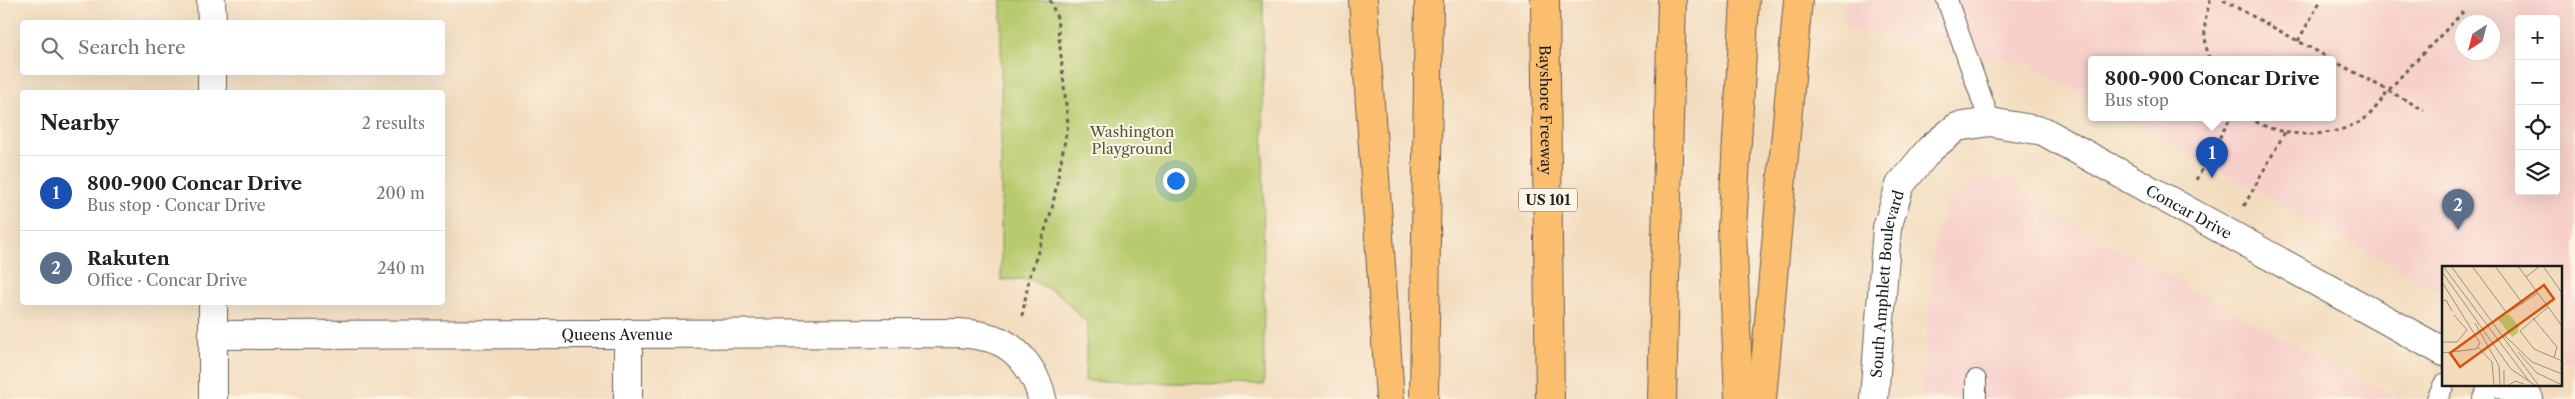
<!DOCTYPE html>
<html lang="en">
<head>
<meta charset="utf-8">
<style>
  body { margin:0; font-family:"Libre Caslon Text",serif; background:#f6f6f6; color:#222 }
  .controls { position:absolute; right:15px; top:15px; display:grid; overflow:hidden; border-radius:5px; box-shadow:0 5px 20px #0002 }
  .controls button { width:45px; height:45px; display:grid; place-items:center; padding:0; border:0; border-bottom:1px solid #e0e0e0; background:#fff; color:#222; font:25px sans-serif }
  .compass { position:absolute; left:2455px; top:15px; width:45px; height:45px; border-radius:50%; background:#fff; box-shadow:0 5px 20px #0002; rotate:216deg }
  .you { position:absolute; left:1175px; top:180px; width:18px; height:18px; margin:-12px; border:4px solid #fff; border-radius:50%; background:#1a73e8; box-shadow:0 0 0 8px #1a73e833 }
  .badge { display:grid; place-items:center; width:32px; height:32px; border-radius:50%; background:#ea580c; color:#fff; font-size:16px; font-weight:700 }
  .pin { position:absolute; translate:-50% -41px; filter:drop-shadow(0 1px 2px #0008) }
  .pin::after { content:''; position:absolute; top:26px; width:18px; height:15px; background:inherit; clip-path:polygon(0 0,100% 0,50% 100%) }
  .popup { position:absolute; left:2088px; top:56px; width:248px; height:65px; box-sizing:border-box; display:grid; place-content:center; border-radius:5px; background:#fff; filter:drop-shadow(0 1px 4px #0005); font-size:16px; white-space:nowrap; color:#767676 }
  .popup b { font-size:19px; color:#222 }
  .popup::after { content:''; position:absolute; left:50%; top:100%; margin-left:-10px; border:10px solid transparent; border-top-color:#fff }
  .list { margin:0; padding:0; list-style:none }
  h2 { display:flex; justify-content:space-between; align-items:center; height:65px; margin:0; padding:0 20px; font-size:21px }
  h2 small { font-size:16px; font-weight:400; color:#767676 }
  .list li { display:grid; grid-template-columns:32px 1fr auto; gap:15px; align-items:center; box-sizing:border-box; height:75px; padding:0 20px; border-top:1px solid #e0e0e0 }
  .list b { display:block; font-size:19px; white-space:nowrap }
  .list p { margin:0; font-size:16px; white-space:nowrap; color:#767676 }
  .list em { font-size:16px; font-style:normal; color:#767676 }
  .icon { flex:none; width:28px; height:28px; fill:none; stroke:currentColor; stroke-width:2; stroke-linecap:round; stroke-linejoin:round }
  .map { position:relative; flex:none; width:2575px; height:399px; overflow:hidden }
  .search { position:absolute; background:#fff; box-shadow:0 5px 20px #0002; left:20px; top:20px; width:425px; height:55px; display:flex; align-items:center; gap:12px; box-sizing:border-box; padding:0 18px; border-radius:5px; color:#767676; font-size:19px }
  .panel { position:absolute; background:#fff; box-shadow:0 5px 20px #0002; left:20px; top:90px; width:425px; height:215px; border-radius:5px }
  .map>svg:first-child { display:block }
  .built { fill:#f7d0cb; fill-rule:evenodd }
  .green { fill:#b7ca6d; stroke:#6a7344 }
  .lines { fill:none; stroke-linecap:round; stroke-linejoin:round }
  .service-casing { stroke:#675f55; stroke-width:22 }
  .minor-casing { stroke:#675f55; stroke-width:30 }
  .motorway-casing { stroke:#675f55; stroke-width:30 }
  .path { stroke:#675f55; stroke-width:3; stroke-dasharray:4 4; stroke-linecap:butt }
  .service { stroke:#fff; stroke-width:20 }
  .minor { stroke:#fff; stroke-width:28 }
  .motorway { stroke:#fbbd6e; stroke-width:28 }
  .labels { text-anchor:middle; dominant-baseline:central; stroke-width:4; stroke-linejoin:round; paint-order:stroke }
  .shield { fill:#fcf5e5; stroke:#5f5d58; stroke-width:1 }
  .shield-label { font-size:14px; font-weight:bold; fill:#1c1c1c }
  .street-label { font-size:15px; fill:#1c1c1c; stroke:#fcf5e5 }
  .park-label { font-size:15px; fill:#525938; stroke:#fcf5e5 }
  .inset-road { fill:none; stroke:#9d8f7d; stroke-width:1 }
  .view { fill:#d4530e; fill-opacity:0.15; stroke:#d4530e; stroke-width:2.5 }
  .inset-edge { fill:none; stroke:#1c1c1c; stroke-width:2.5 }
</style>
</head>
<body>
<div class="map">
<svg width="2575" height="399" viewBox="0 0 2575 399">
  <rect width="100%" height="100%" fill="#fcf5e5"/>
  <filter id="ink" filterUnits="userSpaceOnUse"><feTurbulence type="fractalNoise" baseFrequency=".02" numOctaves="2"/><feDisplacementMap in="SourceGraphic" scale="10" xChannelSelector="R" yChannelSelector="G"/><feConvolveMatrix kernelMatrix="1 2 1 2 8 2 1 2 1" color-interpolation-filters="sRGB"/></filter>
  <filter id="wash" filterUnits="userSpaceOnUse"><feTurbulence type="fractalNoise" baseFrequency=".0096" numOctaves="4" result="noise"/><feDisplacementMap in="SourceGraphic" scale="20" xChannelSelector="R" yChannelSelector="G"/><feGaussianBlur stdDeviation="1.12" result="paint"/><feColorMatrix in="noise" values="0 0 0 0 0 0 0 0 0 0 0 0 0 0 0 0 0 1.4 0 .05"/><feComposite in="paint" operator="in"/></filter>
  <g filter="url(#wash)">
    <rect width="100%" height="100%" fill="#f3dcbe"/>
    <!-- built -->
    <path class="built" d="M1847,0h728v366l-14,-7v-91h-117v26l-322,-177h210v-58h-240v41l-69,-38 -179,-35zM2519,19h37v172h-37zM2462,22h30v30h-30z
      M2009,178l43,35 221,121 123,65h-475l15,-164 13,-32 31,-22z"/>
    <!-- green -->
    <path class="green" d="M1001,0h262l1,385 -179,-4 2,-58 -27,-28 -31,-16 -28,1z"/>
  </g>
  <g filter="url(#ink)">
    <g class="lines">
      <defs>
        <path id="service" d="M1947,0l43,122
          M1976,399v-19
          M2437,399l7,-15
          M2483,399l7,-14"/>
        <g id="minor">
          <path d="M211,0l1,22"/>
          <path d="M212,72v20"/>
          <path d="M213,302v97"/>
          <path d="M628,333v66"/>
          <path id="s1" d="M213,335l745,-2c13,1 26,2 38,7 23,8 42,36 46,59"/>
          <path d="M2504,385l25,14"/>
          <path id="s2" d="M1874,399l13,-171 13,-43 30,-36 27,-22 33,-5 53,9 401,221"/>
        </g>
        <g id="motorway">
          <path d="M1363,0l27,399"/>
          <path id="s3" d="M1545,0l5,399"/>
          <path d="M1424,399l5,-399"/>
          <path d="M1662,399l10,-399"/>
          <path d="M1739,399l-7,-170 13,-229"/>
          <path d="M1762,399l36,-399"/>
        </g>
      </defs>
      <!-- service casing -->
      <use href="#service" class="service-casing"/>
      <!-- minor casing -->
      <use href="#minor" class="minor-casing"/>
      <!-- motorway casing -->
      <use href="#motorway" class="motorway-casing"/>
      <!-- path -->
      <path class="path" d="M2223,0l108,59
        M2298,41l23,-41
        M2209,59c-5,-21 -7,-38 2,-59
        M2332,60l92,50
        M2249,117c27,21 79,22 109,6 15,-8 22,-22 31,-33 23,-27 50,-52 74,-78
        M2196,180l35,-63
        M2244,206l41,-74
        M1022,316l7,-37 23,-70 16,-85 -11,-106 -7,-18"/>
      <!-- service -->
      <use href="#service" class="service"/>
      <!-- minor -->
      <use href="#minor" class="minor"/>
      <!-- motorway -->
      <use href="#motorway" class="motorway"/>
    </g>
  </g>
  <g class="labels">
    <!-- shield labels -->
    <rect class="shield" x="1519" y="188.5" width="58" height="23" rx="4"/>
    <g class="shield-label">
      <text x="1548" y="200">US 101</text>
    </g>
    <!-- street labels -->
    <g class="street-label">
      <text stroke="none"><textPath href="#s3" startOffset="110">Bayshore Freeway</textPath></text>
      <text stroke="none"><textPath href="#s2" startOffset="552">Concar Drive</textPath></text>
      <text stroke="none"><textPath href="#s2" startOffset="116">South Amphlett Boulevard</textPath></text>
      <text stroke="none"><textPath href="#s1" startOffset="404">Queens Avenue</textPath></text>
    </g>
    <!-- park labels -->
    <g class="park-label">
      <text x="1132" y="131">Washington<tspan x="1132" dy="17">Playground</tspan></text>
    </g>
  </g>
  <!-- overview -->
  <g transform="translate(2442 266)">
    <rect width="120" height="120" fill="#f3dcbe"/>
    <path d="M63,48l5,1 9,12 -1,6 -6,4 -14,-18z" fill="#b7ca6d"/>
    <path class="inset-road" d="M1,0l86,115M9,0l88,120M30,0l35,47 31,-20M53,0l28,38M76,0l44,60M101,0l19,27M0,6l69,97 25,17M84,11l14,-11M0,16l38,61 -4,6 -34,4M0,35l4,-1 6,11M106,41l-28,24 14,18 28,12M91,52l24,29 -3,11M33,57l24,43 1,20M63,70l27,26 30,12M0,76h15l10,-12 -13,-15M36,81l14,15 2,24M76,86l19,21 25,12M62,104v16M66,120l7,-5 9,3"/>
    <path class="view" d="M102,19l10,14 -94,68 -10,-14z"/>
    <rect width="120" height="120" class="inset-edge"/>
  </g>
</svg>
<div class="controls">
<button>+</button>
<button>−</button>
<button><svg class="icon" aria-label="locate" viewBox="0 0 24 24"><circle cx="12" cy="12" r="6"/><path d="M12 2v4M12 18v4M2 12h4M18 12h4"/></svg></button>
<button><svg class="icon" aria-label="layers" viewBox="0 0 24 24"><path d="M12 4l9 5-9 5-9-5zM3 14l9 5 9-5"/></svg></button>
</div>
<svg class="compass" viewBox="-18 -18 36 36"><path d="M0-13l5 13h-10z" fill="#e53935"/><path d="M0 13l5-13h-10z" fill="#767676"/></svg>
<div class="you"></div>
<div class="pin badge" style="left:2212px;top:178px;background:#1a4fb4">1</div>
<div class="popup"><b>800-900 Concar Drive</b>Bus stop</div>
<div class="pin badge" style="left:2458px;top:230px;background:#5c6f8a">2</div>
<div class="search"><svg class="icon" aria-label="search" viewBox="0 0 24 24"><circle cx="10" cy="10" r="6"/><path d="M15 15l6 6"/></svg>Search here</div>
<section class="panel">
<h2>Nearby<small>2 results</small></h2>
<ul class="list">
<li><span class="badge" style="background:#1a4fb4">1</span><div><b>800-900 Concar Drive</b><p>Bus stop · Concar Drive</p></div><em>200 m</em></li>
<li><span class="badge" style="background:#5c6f8a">2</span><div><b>Rakuten</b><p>Office · Concar Drive</p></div><em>240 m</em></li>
</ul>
</section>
</div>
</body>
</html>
